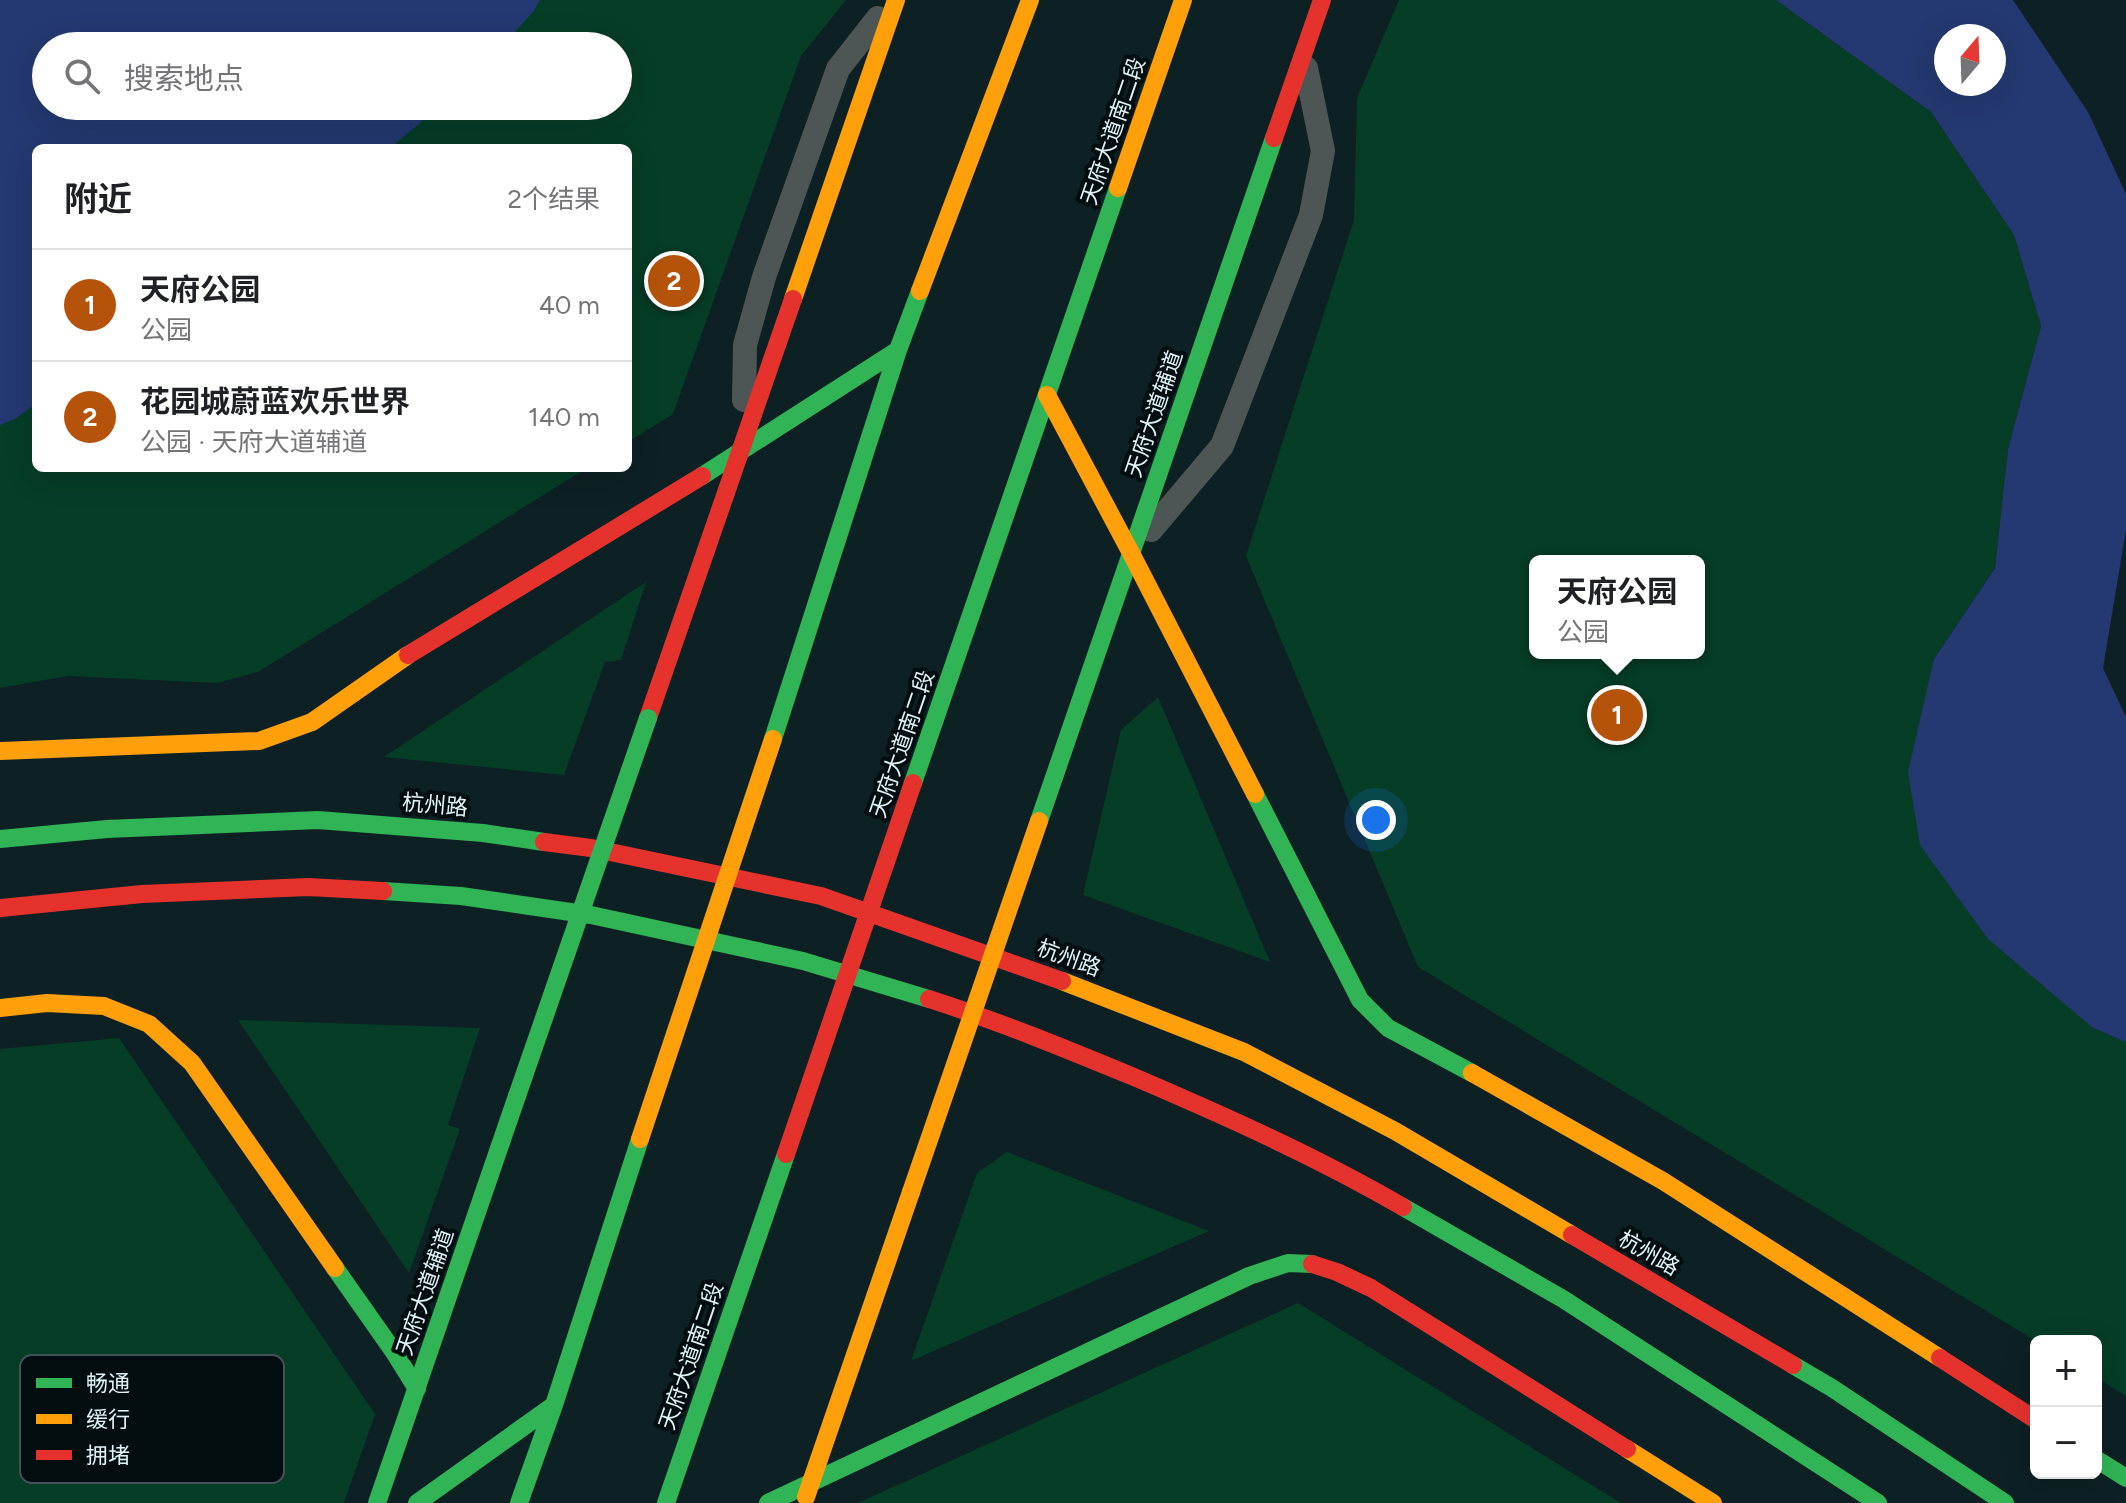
<!DOCTYPE html>
<html lang="zh">
<head>
<meta charset="utf-8">
<style>
  body { margin:0; font-family:Figtree,"Noto Sans SC",sans-serif; background:#f2f2f2; color:#202124 }
  .controls { position:absolute; right:24px; bottom:24px; display:grid; overflow:hidden; border-radius:12px; box-shadow:0 8px 32px #0002 }
  .controls button { width:72px; height:72px; display:grid; place-items:center; padding:0; border:0; border-bottom:2px solid #e0e0e0; background:#fff; color:#202124; font:40px sans-serif }
  .compass { position:absolute; left:1934px; top:24px; width:72px; height:72px; border-radius:50%; background:#fff; box-shadow:0 8px 32px #0002; rotate:19deg }
  .you { position:absolute; left:1376px; top:820px; width:28px; height:28px; margin:-20px; border:6px solid #fff; border-radius:50%; background:#1a73e8; box-shadow:0 0 0 12px #1a73e833 }
  .badge { display:grid; place-items:center; width:52px; height:52px; border-radius:50%; background:#b45309; color:#fff; font-size:26px; font-weight:700 }
  .pin { position:absolute; translate:-50% -50%; border:4px solid #fff; box-shadow:0 2px 8px #0006 }
  .popup { position:absolute; left:1529px; top:555px; width:176px; height:104px; box-sizing:border-box; display:grid; place-content:center; border-radius:12px; background:#fff; filter:drop-shadow(0 2px 6px #0005); font-size:26px; white-space:nowrap; color:#757577 }
  .popup b { font-size:30px; color:#202124 }
  .popup::after { content:''; position:absolute; left:50%; top:100%; margin-left:-16px; border:16px solid transparent; border-top-color:#fff }
  .list { margin:0; padding:0; list-style:none }
  h2 { display:flex; justify-content:space-between; align-items:center; height:104px; margin:0; padding:0 32px; font-size:34px }
  h2 small { font-size:26px; font-weight:400; color:#757577 }
  .list li { display:grid; grid-template-columns:52px 1fr auto; gap:24px; align-items:center; box-sizing:border-box; height:112px; padding:0 32px; border-top:2px solid #e0e0e0 }
  .list b { display:block; font-size:30px; white-space:nowrap }
  .list p { margin:0; font-size:26px; white-space:nowrap; color:#757577 }
  .list em { font-size:26px; font-style:normal; color:#757577 }
  .icon { flex:none; width:44px; height:44px; fill:none; stroke:currentColor; stroke-width:2; stroke-linecap:round; stroke-linejoin:round }
  .map { position:relative; flex:none; width:2126px; height:1503px; overflow:hidden }
  .search { position:absolute; background:#fff; box-shadow:0 8px 32px #0002; left:32px; top:32px; width:600px; height:88px; display:flex; align-items:center; gap:20px; box-sizing:border-box; padding:0 28px; border-radius:44px; color:#757577; font-size:30px }
  .panel { position:absolute; background:#fff; box-shadow:0 8px 32px #0002; left:32px; top:144px; width:600px; height:328px; border-radius:12px }
  .map>svg:first-child { display:block }
  .green { fill:#063d27; fill-rule:evenodd }
  .water { fill:#243971; fill-rule:evenodd }
  .lines { fill:none; stroke-linecap:round; stroke-linejoin:round }
  .lane { stroke:#4e5655; stroke-width:24 }
  .fast { stroke:#30b455; stroke-width:18 }
  .slow { stroke:#ff9f0a; stroke-width:18 }
  .jam { stroke:#e5322d; stroke-width:18 }
  .fast-bridge { stroke:#30b455; stroke-width:18 }
  .slow-bridge { stroke:#ff9f0a; stroke-width:18 }
  .jam-bridge { stroke:#e5322d; stroke-width:18 }
  .labels { text-anchor:middle; dominant-baseline:central; stroke-width:8; stroke-linejoin:round; paint-order:stroke }
  .street-label { font-size:22px; fill:#e0f3f7; stroke:#020d10 }
  .key { fill:#020d10; stroke:#455255; stroke-width:2 }
  .key-label { font-size:22px; fill:#e0f3f7 }
</style>
</head>
<body>
<div class="map">
<svg width="2126" height="1503" viewBox="0 0 2126 1503">
  <rect width="100%" height="100%" fill="#0d2023"/>
  <!-- green -->
  <path class="green" d="M0,0h846l-45,56 -128,358 -45,28v-294h-592v320h551l-329,204 -41,11 -149,-7 -68,12zM46,46h572v60h-572z
    M1399,0h377l155,112 83,123 27,91 -33,123 -13,119 -61,91 159,369 33,14v354l-30,-19v-36h-60l-618,-374 -172,-411 108,-336 3,-122zM1535,561h164v92h-164z
    M646,582l-25,78 -16,2 -41,113 -180,-18z
    M1158,697l112,265 -187,-67 38,-165z
    M238,1020l242,8 -32,97 12,4 -51,144z
    M119,1038l256,376 -31,89h-344v-454z
    M1007,1152l202,79 -298,130 66,-188z
    M1298,1303l323,200h-763z"/>
  <!-- water -->
  <path class="water" d="M0,0h540l-7,12 -31,34h-456v60h394l-50,42h-354v256l-21,15 -15,6z
    M1776,0h237l75,112 38,82v336l-23,138 23,49v325l-33,-14 -105,-89 -68,-94 -12,-73 26,-113 61,-91 13,-119 33,-123 -27,-91 -83,-123zM1946,36h48v48h-48z"/>
  <g class="lines">
    <!-- lane -->
    <path class="lane" d="M744,400l1,-55 19,-68 74,-208 40,-51
      M1151,530l71,-84 89,-231 12,-64 -17,-83"/>
    <!-- fast -->
    <path class="fast" d="M702,476l196,-126
      M773,739l125,-389 22,-59
      M913,783l205,-595
      M1255,794l105,206 28,28 84,45
      M1039,821l235,-683
      M0,839l107,-10 211,-9 165,13 61,9
      M383,891l78,5 130,19 212,46 126,38
      M1403,1207l160,92 315,204
      M335,1268l59,84 23,37
      M1793,1365l39,23 173,115
      M2096,1459l30,19
      M377,1503l140,-407
      M417,1503l137,-98
      M519,1503l35,-98 86,-266
      M666,1503l120,-349
      M768,1503l481,-227 39,-13 24,1"/>
    <!-- slow -->
    <path class="slow" d="M1118,188l65,-188
      M920,291l110,-291
      M793,299l103,-299
      M1047,395l84,158 124,241
      M0,751l259,-10 53,-19 96,-67
      M1062,981l182,71 151,79 177,104
      M0,1008l47,-5 57,3 45,18 43,39 143,205
      M1472,1073l191,108 277,177
      M1627,1449l86,54
      M806,1497l105,-305"/>
    <!-- jam -->
    <path class="jam" d="M1274,138l48,-138
      M408,655l294,-179
      M648,718l145,-419
      M544,842l47,6 230,48 241,85
      M0,908l142,-14 166,-7 75,4
      M929,999c69,22 137,50 205,78 91,39 183,80 269,130
      M1572,1235l221,130
      M1312,1264l25,8 34,16 256,161
      M1940,1358l96,62"/>
    <!-- fast-bridge -->
    <path class="fast-bridge" d="M517,1096l131,-378"/>
    <!-- slow-bridge -->
    <path class="slow-bridge" d="M640,1139l133,-400
      M911,1192l128,-371"/>
    <!-- jam-bridge -->
    <path class="jam-bridge" d="M786,1154l127,-371"/>
  </g>
  <g class="labels">
    <!-- street labels -->
    <g class="street-label">
      <text transform="translate(1113 131) rotate(-71)">天府大道南二段</text>
      <text transform="translate(1154 414) rotate(-71)">天府大道辅道</text>
      <text transform="translate(902 744) rotate(-71)">天府大道南二段</text>
      <text transform="translate(435 805) rotate(5)">杭州路</text>
      <text transform="translate(1069 958) rotate(20)">杭州路</text>
      <text transform="translate(1649 1253) rotate(30)">杭州路</text>
      <text transform="translate(425 1292) rotate(-71)">天府大道辅道</text>
      <text transform="translate(691 1356) rotate(-71)">天府大道南二段</text>
    </g>
  </g>
  <!-- legend -->
  <rect x="20" y="1355" width="264" height="128" rx="12" class="key"/>
  <rect x="36" y="1378" width="36" height="10" fill="#30b455"/>
  <rect x="36" y="1414" width="36" height="10" fill="#ff9f0a"/>
  <rect x="36" y="1450" width="36" height="10" fill="#e5322d"/>
  <g class="key-label">
    <text x="86" y="1391">畅通</text>
    <text x="86" y="1427">缓行</text>
    <text x="86" y="1463">拥堵</text>
  </g>
</svg>
<div class="controls">
<button>+</button>
<button>−</button>
</div>
<svg class="compass" viewBox="-18 -18 36 36"><path d="M0-13l5 13h-10z" fill="#e53935"/><path d="M0 13l5-13h-10z" fill="#757577"/></svg>
<div class="you"></div>
<div class="pin badge" style="left:1617px;top:715px">1</div>
<div class="popup"><b>天府公园</b>公园</div>
<div class="pin badge" style="left:674px;top:281px">2</div>
<div class="search"><svg class="icon" aria-label="search" viewBox="0 0 24 24"><circle cx="10" cy="10" r="6"/><path d="M15 15l6 6"/></svg>搜索地点</div>
<section class="panel">
<h2>附近<small>2个结果</small></h2>
<ul class="list">
<li><span class="badge">1</span><div><b>天府公园</b><p>公园</p></div><em>40 m</em></li>
<li><span class="badge">2</span><div><b>花园城蔚蓝欢乐世界</b><p>公园 · 天府大道辅道</p></div><em>140 m</em></li>
</ul>
</section>
</div>
</body>
</html>
